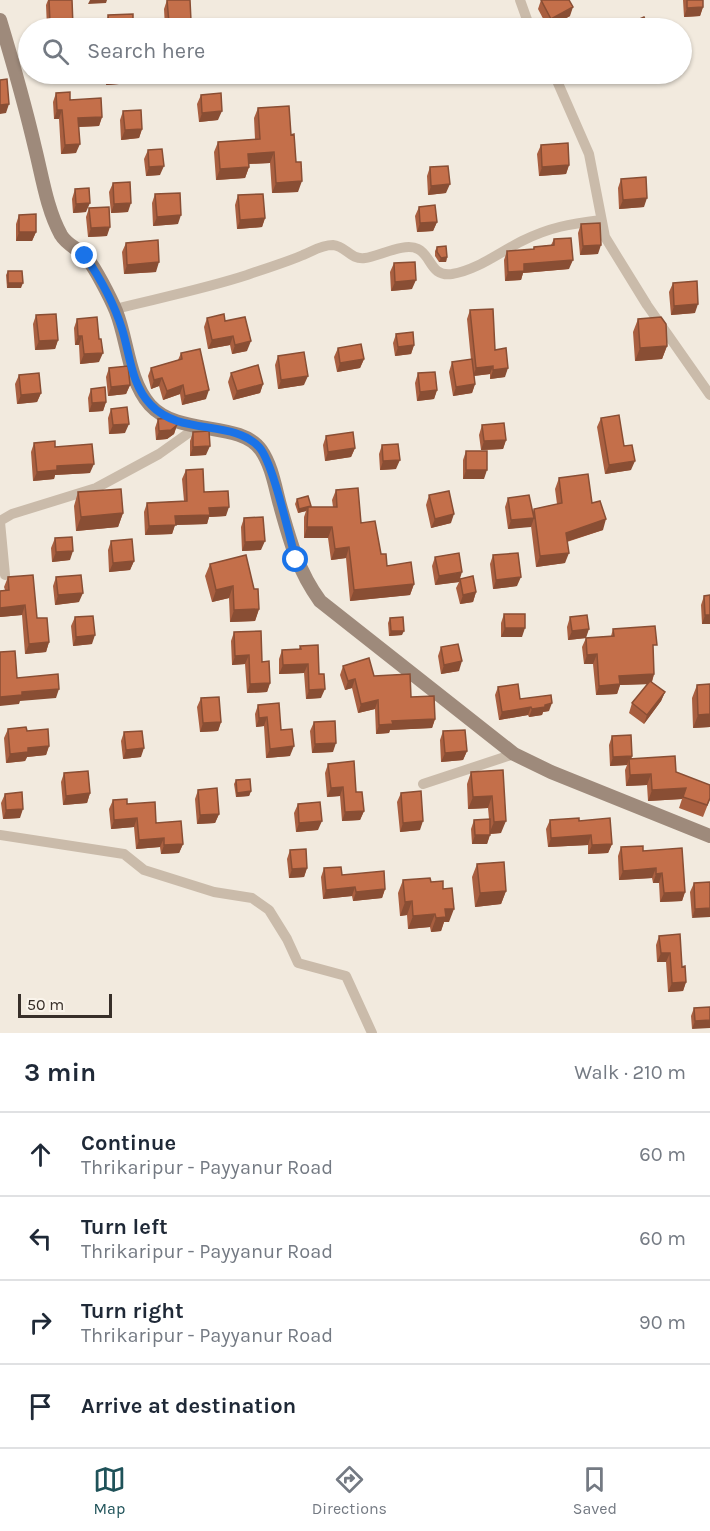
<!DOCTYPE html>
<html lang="en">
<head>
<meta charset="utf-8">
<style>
  body { margin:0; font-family:Karla,sans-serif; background:#f2f2f3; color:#1f2937 }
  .scale { position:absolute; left:18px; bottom:15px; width:94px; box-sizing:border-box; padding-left:6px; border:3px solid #382f29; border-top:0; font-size:16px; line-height:21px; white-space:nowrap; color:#382f29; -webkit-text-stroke:4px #faf4eb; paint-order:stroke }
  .stop { position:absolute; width:18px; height:18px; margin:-14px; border:4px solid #1a73e8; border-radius:50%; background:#fff }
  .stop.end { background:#1a73e8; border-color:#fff; box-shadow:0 2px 6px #0008 }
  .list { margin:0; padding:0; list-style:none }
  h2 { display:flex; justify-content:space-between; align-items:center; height:78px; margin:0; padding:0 24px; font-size:26px }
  h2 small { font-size:20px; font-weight:400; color:#747a83 }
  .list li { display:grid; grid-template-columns:39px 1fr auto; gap:18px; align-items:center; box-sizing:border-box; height:84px; padding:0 24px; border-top:2px solid #e0e1e3 }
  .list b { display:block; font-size:22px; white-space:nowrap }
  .list p { margin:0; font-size:20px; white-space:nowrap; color:#747a83 }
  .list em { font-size:20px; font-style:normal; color:#747a83 }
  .icon { flex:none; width:33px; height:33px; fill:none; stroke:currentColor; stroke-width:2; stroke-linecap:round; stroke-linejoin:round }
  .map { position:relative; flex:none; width:710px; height:1033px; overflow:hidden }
  .search { position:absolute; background:#fff; box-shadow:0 2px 4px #0004; left:18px; right:18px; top:18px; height:66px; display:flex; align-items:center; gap:15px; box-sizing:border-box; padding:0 21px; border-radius:33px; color:#747a83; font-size:22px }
  .sheet { height:414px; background:#fff }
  nav { display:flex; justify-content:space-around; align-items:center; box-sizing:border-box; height:84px; border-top:2px solid #e0e1e3; background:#fff; font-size:16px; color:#747a83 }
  nav a { display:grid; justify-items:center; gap:3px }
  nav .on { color:#1f5259 }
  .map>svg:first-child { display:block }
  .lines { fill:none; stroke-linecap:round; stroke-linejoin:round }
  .street { stroke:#cabbaa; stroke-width:10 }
  .secondary { stroke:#9e8a7b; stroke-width:14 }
  .wall { fill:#a95f40 }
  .shaded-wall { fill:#894e34 }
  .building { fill:#c46f4a; stroke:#894e34; stroke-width:1.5 }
  .route { stroke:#1a73e8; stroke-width:8 }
</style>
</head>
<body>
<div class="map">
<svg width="710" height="1033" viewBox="0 0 710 1033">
  <rect width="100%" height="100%" fill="#f2eade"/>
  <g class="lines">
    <!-- street -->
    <path class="street" d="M520,0l10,28
      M554,74l35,80 16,83 42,68 63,90
      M115,309c44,-11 89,-20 132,-34 19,-7 38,-12 56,-20 10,-4 18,-10 30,-10 13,1 17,15 32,13 14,-2 40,-16 53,-9 14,7 12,28 34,25 25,-4 48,-22 70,-33 28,-14 48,-17 79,-21
      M0,521l12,-7 84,-26 63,-34 38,-27
      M0,522l5,53
      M423,784l91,-30
      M0,835l124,19 20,16 70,22 38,6 17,12 18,29 11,24 48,13 26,57"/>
    <!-- secondary -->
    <path class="secondary" d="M0,20c13,43 25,85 35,128 7,28 12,62 26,87 6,10 16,13 24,21 9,9 26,43 31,55 12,30 12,69 34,94 29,32 90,15 111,45 11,16 14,37 19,55 10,36 18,66 40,96l194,153 37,18 159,64"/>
  </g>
  <!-- wall -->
  <path class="wall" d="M48,0h24l1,26 32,-1 3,-10 25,13h-86l-1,-23z
    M167,0l21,28h-23l-1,-19z
    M541,0l29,16 -22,12 -10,-19z
    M683,0h20v7l-3,9 -16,1z
    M633,22l16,6h-19z
    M51,74h40l-3,9 -14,1v-4l-23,2z
    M106,74h15l-2,10 -13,1z
    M56,93l46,24 -3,9 -20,1 -3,26 -15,1 -2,-35h-5l-1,-17z
    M201,95l17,25 -19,2 -2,-18z
    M258,108l33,27 7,57 -26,1 -2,-30 -21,1v3l-4,11 -29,2 -2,-28 4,-10 37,-3 -1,-21z
    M123,111l19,18 -3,9 -18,2 -1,-20z
    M541,145l28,20 -3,9 -27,2 -2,-22z
    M148,150l12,25 -14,1 -2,-17z
    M430,167l16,26 -18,2 -1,-19z
    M621,179l23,28 -25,2 -1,-21z
    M113,183l15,29 -17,1 -2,-21z
    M75,189l11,23 -13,1 -1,-14z
    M155,194l23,30 -25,2 -1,-23z
    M238,195l27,23 -3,9 -25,2 -2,-24z
    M419,207l18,15 -4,9 -16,1 -2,-16z
    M89,208l18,28 -19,1 -2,-20z
    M19,215l17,17 -4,9h-16v-17z
    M581,224l17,30 -18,1 -2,-22z
    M554,239l15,30 -46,4 -2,7 -16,1 -1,-21 3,-9 26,-1 1,-3 17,-2z
    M126,243l30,29 -32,2 -2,-22z
    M437,247l10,10 -1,5h-7l-4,-6v-5z
    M394,263l18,26 -21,2 -1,-19z
    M8,271l13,17h-14l-1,-13z
    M673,283l22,30 -24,2 -2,-23z
    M470,310l25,40 10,27 -15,2v-5l-16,2 1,8 -3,9 -19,3 -4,-24 3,-10 19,-2 -4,-41z
    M36,315l22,25 -3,9 -20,1 -2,-26z
    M207,318l18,3 22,30 -15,3 -2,-9 -22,4 -4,-22z
    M77,319l22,43 -19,2 -1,-19h-4l-1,-17z
    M638,319l29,27 -5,13 -27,2 -2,-29z
    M396,334l18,11 -3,9 -16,2 -2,-13z
    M338,348l26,11 -4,9 -23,4 -3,-15z
    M181,353l25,46 -24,6 -2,-11 -17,6 -4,-14 -8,3 -3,-13 3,-8 27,-8z
    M278,356l26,29 -26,4 -3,-24z
    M109,368l21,17 -4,9 -18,2 -2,-19z
    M231,373l32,11 -3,9 -27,7 -5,-18z
    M418,373l19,17 -3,9 -17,2 -2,-18z
    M19,375l22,18 -4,9 -20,2 -2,-20z
    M91,389l15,13 -3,9 -14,1 -1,-14z
    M111,409l14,24 -16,1 -1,-16z
    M601,418l23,28 7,24 -26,4 -8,-47z
    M158,419l19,6 -3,9 -7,5 -11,1 -1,-12z
    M482,425l24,15 -3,9 -22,1 -2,-15z
    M193,432l13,23 -16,1v-15z
    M326,436l29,12 -4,9 -26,4 -2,-16z
    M34,443l21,4 35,26 -35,2 -1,4 -21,2 -2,-29z
    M382,445l14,24 -16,1 -1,-16z
    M466,451l18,28h-21v-19z
    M186,470l40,46 -17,1 -2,7 -32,1 -3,9 -27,1 -1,-23 3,-9 37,-2 -2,-22z
    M559,478l33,25 11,27 -36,12 -2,21 -29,4 -5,-41 -23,3 -3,-22 3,-9 25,14 1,-3 23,-5 -2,-15z
    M336,490l25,33 26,43 27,18 -4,11 -60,6 -4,-43 -15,2 -3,-22h-24v-21l2,-6 -8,2 -3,-9 2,-5 13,8h23l-1,-7z
    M78,492l45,21 -5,14 -42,4 -2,-25z
    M429,495l22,28 -20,5 -5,-23z
    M244,518l17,32 -19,1 -1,-24z
    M55,538l15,22 -18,2 -1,-14z
    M111,541l23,20 -4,9 -21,2 -1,-22z
    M493,555l24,31 -24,3 -3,-25z
    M435,557l41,35 -3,10 -13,2 -4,-16 3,-6 -24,3 -3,-19z
    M210,564l49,45 -4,12 -25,1 -1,-24 -17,4 -7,-26z
    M8,577l29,41 12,24 -3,10 -21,2 -3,-39 -22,2v-26l5,-1 -1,-3z
    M56,577l23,25 -24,3 -2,-19z
    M710,595v29h-8l-1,-19 3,-9z
    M504,614l18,23h-21v-14z
    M75,617l17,27 -19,2 -2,-20z
    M570,617l16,21 -18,2 -1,-13z
    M390,618l12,17 -13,1 -1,-13z
    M613,629l41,25v20l-2,8 13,10 -4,9 -17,23 -15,-11 3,-10 15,-19 -27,1 -3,9 -21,1 -3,-31h-9l-2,-17 4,-9 25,-2z
    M234,632l28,30 8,21 -3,9 -20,1 -2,-29 -13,1 -1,-24z
    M300,646l19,28 2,24 -15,1 -2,-26 -25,1v-15l3,-9 17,-1z
    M441,647l18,24 -18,3 -3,-18z
    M343,666l31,10 37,21 24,22 -3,9 -42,2 -1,3 -13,1 -1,-25 -17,4 -6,-25 -7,2 -5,-15z
    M710,684v43l-17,1 -1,-30 5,-13z
    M498,687l22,12 29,12 -6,1 -1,3 -13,2 -1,-2 -29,5 -4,-25z
    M201,698l20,24 -3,9 -18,1 -3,-25z
    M258,705l23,25 9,26 -24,2 -2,-32 -8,1 -1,-13z
    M314,722l19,30 -21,1 -2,-22z
    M8,729l19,2 22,15 -3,9 -19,2 -2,4 -19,2 -2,-25z
    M443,731l24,20 -4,9 -22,2 -1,-22z
    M124,732l17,25 -18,2 -2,-18z
    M612,736l20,20 -1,3 45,13 34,27 -7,18 -24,-9 3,-9 -34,2 -1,-16 -21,1 -1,-16 2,-5 -17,1 -1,-21z
    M328,764l36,47 -4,9 -18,1 -2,-25 -13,1 -2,-24z
    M503,770l-2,63 -11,1 -3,10h-15l-1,-15 3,-9 15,-1 -1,-11 -20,1 -1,-25 4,-12z
    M64,773l26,20 -3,10 -24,2 -2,-23z
    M236,780l15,11 -2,5 -13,1 -2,-13z
    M198,790l21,24 -4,9 -18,1 -2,-25z
    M401,793l19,37 -20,2 -3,-30z
    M5,794l15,24 -17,1 -2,-16z
    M113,800l14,4 29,19 27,21 -4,9 -18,1 -1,-7 -24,2 -2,-22 -23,2 -2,-20z
    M298,804l20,26 -22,2 -2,-19z
    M550,820l29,1 33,23 -4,9 -20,1v-9l-40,2 -2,-18z
    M621,847l22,4 42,41 -3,9 -22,1 -1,-19h-6l-1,-5 -33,2 -1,-24z
    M290,850l17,18 -3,9 -15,1 -2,-19z
    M477,864l29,27 -5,13 -26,3 -3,-30z
    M324,868l61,21 -3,9 -29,3 -1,-5 -29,3 -2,-22z
    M403,880l28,2 12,7 6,33h-5l-3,9 -10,1 -1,-5 -22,2 -1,-14 -7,1 -2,-23z
    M710,882l-18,36 -2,-26 4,-9z
    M659,936l23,31 4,15 -3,9 -15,1 -2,-30h-9l-1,-17z
    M710,1007l-18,22 -1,-13 3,-8z"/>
  <!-- shaded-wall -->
  <path class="shaded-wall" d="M90,0h17l-1,3 -18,1z
    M573,7l-3,9 -22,12 3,-9z
    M703,7l-3,9 -16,1 3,-9z
    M61,21l-3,7h-10l2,-6z
    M191,21l-3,7h-21l2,-5z
    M54,74h22l-2,6 -23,2z
    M91,75l-3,8 -14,1 3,-8z
    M121,79l-2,5 -13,1 2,-5z
    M9,104l-3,9 -6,1v-9z
    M57,110h5l-3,9h-5z
    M222,111l-4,9 -19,2 3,-9z
    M102,117l-3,9 -24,1 3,-9z
    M142,129l-3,9 -18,2 4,-10z
    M80,144l-4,9 -15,1 4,-9z
    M274,152l-4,11 -25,1 3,-10z
    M569,165l-3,9 -27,2 3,-9z
    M164,166l-4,9 -14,1 3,-9z
    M249,167l-4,11 -29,2 4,-11z
    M302,181l-4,11 -26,1 4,-10z
    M450,184l-4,9 -18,2 3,-9z
    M647,198l-3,9 -25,2 4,-9z
    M90,203l-4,9 -13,1 3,-9z
    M131,203l-3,9 -17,1 3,-9z
    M181,215l-3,9 -25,2 4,-9z
    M265,218l-3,9 -25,2 3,-9z
    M437,222l-4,9 -16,1 3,-9z
    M110,227l-3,9 -19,1 3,-9z
    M19,232h17l-4,9h-16z
    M601,245l-3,9 -18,1 3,-9z
    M447,257l-1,5h-7l2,-4z
    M573,260l-4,9 -46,4 -2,7 -16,1 3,-9 16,-8z
    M159,262l-3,10 -32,2 3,-9z
    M416,280l-4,9 -21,2 4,-9z
    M8,283h15l-2,5h-14z
    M698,304l-3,9 -24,2 3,-9z
    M78,336h4l-3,9h-4z
    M233,336l-3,9 -22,4 4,-9z
    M58,340l-3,9 -20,1 4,-9z
    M251,341l-4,10 -15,3 3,-9z
    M414,345l-3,9 -16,2 3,-9z
    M667,346l-5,13 -27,2 5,-13z
    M103,353l-4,9 -19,2 4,-10z
    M364,359l-4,9 -23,4 3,-9z
    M493,366l-3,8 -17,2 3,-8z
    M508,368l-3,9 -15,2 3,-9z
    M308,376l-4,9 -26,4 3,-9z
    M162,378l-3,8 -8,3 3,-9z
    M263,384l-3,9 -27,7 4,-9z
    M475,384l-3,9 -19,3 3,-9z
    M130,385l-4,9 -18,2 3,-9z
    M183,385l-3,9 -17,6 4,-9z
    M209,390l-3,9 -24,6 3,-9z
    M437,390l-3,9 -17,2 3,-9z
    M41,393l-4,9 -20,2 4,-9z
    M106,402l-3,9 -14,1 3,-9z
    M129,424l-4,9 -16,1 4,-9z
    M177,425l-3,9 -7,5 -11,1 3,-9z
    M506,440l-3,9 -22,1 3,-9z
    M210,446l-4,9 -16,1 3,-9z
    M355,448l-4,9 -26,4 3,-9z
    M400,460l-4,9 -16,1 3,-9z
    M635,461l-4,9 -26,4 4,-9z
    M94,464l-4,9 -35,2 -1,4 -21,2 4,-9 20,-6z
    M466,470h21l-3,9h-21z
    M311,506l-2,4 -1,-3 -2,4 -8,2 1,-4z
    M229,507l-3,9 -17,1 -2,7 -32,1 -3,9 -27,1 4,-9 26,-10 34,-8z
    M123,513l-5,14 -42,4 5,-14z
    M454,514l-3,9 -20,5 4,-9z
    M534,518l-3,9 -23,2 3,-9z
    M606,519l-3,11 -41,13 4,-10z
    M307,527h25l-4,11h-24z
    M265,541l-4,9 -19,1 3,-9z
    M349,547l-3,11 -15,2 4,-11z
    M73,551l-3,9 -18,2 4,-10z
    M569,553l-4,10 -29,4 4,-11z
    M134,561l-4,9 -21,2 4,-9z
    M462,572l-3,10 -24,3 4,-9z
    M521,577l-4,9 -24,3 3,-9z
    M414,584l-4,11 -60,6 4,-11z
    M233,586l-4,12 -17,4 4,-12z
    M476,592l-3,10 -13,2 3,-9z
    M83,593l-4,9 -24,3 3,-10z
    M25,605l-3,10 -22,2v-9z
    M259,609l-4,12 -25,1 4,-12z
    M705,615h5v9h-8z
    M505,628h20l-3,9h-21z
    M589,629l-3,9 -18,2 4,-9z
    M391,631h13l-2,4 -13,1z
    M95,635l-3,9 -19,2 3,-9z
    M49,642l-3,10 -21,2 4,-10z
    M597,654l-4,10h-9l3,-9z
    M249,655l-4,9 -13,1 3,-9z
    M462,661l-3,10 -18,3 3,-9z
    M308,664l-4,9 -25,1 4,-9z
    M654,674l-3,10 -31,1 -3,9 -21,1 3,-9 20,-10z
    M355,679l-3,9 -7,2 3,-9z
    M270,683l-3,9 -20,1 3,-9z
    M59,689l-3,9 -36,3 -1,3 -19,2v-9l22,-5z
    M325,689l-4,9 -15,1 3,-9z
    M665,692l-4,9 -17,23 3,-9z
    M378,700l-3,9 -17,4 3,-9z
    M552,703l-3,8 -6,1 -1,3 -13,2 3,-8z
    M531,707l-3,8 -29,5 3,-8z
    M710,714v13l-17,1 5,-13z
    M267,717l-3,9 -8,1 3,-9z
    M435,719l-3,9 -42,2 -1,3 -13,1 3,-9 13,-4z
    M221,722l-3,9 -18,1 3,-9z
    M336,743l-3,9 -21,1 3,-9z
    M49,746l-3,9 -19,2 -2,4 -19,2 4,-9 18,-6z
    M294,746l-4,10 -24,2 4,-9z
    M144,748l-3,9 -18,2 3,-9z
    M467,751l-4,9 -22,2 4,-9z
    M632,756l-2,8 -1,-5 -2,6 -17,1 3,-9z
    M651,774l-4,11 -21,1 4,-11z
    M343,787l-3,9 -13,1 4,-9z
    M686,788l-4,11 -34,2 4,-11z
    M251,791l-2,5 -13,1 1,-4z
    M90,793l-3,10 -24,2 3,-9z
    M492,796l-4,12 -20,1 5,-12z
    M23,809l-3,9 -17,1 3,-9z
    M364,811l-4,9 -18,1 3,-9z
    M219,814l-4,9 -18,1 3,-9z
    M137,818l-3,9 -23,2 3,-9z
    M322,821l-4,9 -22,2 3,-9z
    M423,821l-3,9 -20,2 3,-9z
    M506,821l-5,12 -12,1 5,-12z
    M475,835h15l-3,9h-15z
    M591,835l-3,10 -40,2 3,-9z
    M164,838l-4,9 -24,2 3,-9z
    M183,844l-4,9 -18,1 3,-9z
    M612,844l-4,9 -20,1 4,-9z
    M307,868l-3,9 -15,1 3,-9z
    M656,868l-4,10 -33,2 4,-9z
    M662,873l-3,10h-6l3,-9z
    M355,887l-3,9 -29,3 3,-9z
    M385,889l-3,9 -29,3 3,-9z
    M506,891l-5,13 -26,3 5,-14z
    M685,892l-3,9 -22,1 4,-9z
    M412,901l-5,14 -7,1 5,-14z
    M710,908v9l-18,1 3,-9z
    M445,909h9l-5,13h-5l-3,9 -10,1 5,-14z
    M435,914l-5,13 -22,2 5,-13z
    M661,953h9l-4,9h-9z
    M686,982l-3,9 -15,1 4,-9z
    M710,1020v8l-18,1 3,-8z"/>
  <!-- building -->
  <path class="building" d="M49,0h23l1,26 36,-1 -1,-10 25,-1v14h-72v-7l-11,1z
    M167,0h23l1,21 -22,2z
    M541,0h28l4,7 -22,12z
    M687,0h16v7l-16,1z
    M644,17l5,11h-14l-2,-6z
    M77,74h14v1l-14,1z
    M107,74h14v5l-13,1z
    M7,79l2,25 -9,1v-25z
    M70,92v8l31,-2 1,19 -24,1 2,26 -15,1 -3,-35h-5l-1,-17z
    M221,93l1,18 -20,2 -1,-18z
    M289,106l2,29 3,-1 2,28h5l1,19 -26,2 -2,-31 -26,2 1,13 -29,2 -2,-27 42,-3 -2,-31z
    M141,110l1,19 -17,1 -2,-19z
    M568,143l1,22 -27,2 -1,-22z
    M162,149l2,17 -15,1 -1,-17z
    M448,166l2,18 -19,2 -1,-19z
    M646,177l1,21 -24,2 -2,-21z
    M130,182l1,21 -17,1 -1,-21z
    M89,188l1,15 -14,1 -1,-15z
    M180,193l1,22 -24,2 -2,-23z
    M263,194l2,24 -25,2 -2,-25z
    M435,205l2,17 -17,1 -1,-16z
    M109,207l1,20 -19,1 -2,-20z
    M36,214v18h-17v-17z
    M600,223l1,22 -18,1 -2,-22z
    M571,238l2,22 -49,4v7l-16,1 -1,-21 27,-2v-2l20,-2v-6z
    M158,240l1,22 -32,3 -1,-22z
    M446,246l1,11 -6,1 -4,-6v-5z
    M415,262l1,18 -21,2 -1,-19z
    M8,271h14l1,12h-15z
    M697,281l1,23 -24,2 -1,-23z
    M493,309l2,41 11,-2 2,20 -15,2v-4l-17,2 -6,-58z
    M56,314l2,26 -19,1 -3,-26z
    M224,314l1,7 20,-4 6,24 -16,4 -2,-9 -21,4 -5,-22z
    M97,317l2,22h2l2,14 -19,1 -2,-18h-4l-1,-17z
    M661,317l5,7 1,22 -27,2 -2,-29z
    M413,332l1,13 -16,2 -2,-13z
    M361,344l3,15 -24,4 -2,-15z
    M200,349l9,41 -24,6 -2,-11 -16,6 -5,-13 -8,2 -3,-12 31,-9 -1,-6z
    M304,352l4,24 -27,4 -3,-24z
    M472,359l3,25 -19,3 -4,-25z
    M258,365l5,19 -26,7 -6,-18z
    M128,366l2,19 -19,2 -2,-19z
    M435,372l2,18 -17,2 -2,-19z
    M39,373l2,20 -20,2 -2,-20z
    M105,387l1,15 -14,1 -1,-14z
    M127,407l2,17 -16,1 -2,-16z
    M619,415l5,31 8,-1 3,16 -26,4 -8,-47z
    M171,418l6,3v4l-6,5 -12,1 -1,-12z
    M504,423l2,17 -22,1 -2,-16z
    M209,431l1,15 -17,1v-15z
    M353,432l2,16 -27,4 -2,-16z
    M55,441v6l37,-3 2,20 -37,2v4l-20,2 -3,-29z
    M398,444l2,16 -17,1 -1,-16z
    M466,451h21v19h-21z
    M203,469l1,23 24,-1 1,16 -20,1 1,7 -35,1 1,9 -27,1 -2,-23 40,-2 -1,-31z
    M588,474l4,29 8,-2 6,18 -40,14 3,20 -29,3 -6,-47 28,-6 -3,-25z
    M358,488l3,35 14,-2 6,33h5l1,12 24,-4 3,22 -60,6 -5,-43 -14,2 -3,-22h-25l1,-20h29l-1,-17z
    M121,489l2,24 -42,4 -3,-25z
    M449,491l5,23 -19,5 -6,-24z
    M529,495l5,23 -23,2 -3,-22z
    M308,496l3,10 -12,3 -2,-10z
    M263,517l2,24 -20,1 -1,-24z
    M72,537l1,14 -17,1 -1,-14z
    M132,539l2,22 -21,2 -2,-22z
    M459,553l3,19 -23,4 -4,-19z
    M518,553l3,24 -25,3 -3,-25z
    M246,555l8,34h4l1,20 -25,1 -1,-24 -17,4 -6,-26z
    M33,575l4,43h10l2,24 -20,2 -4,-39 -25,3v-17l9,-1 -1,-13z
    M81,575l2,18 -25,2 -2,-18z
    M473,576l3,16 -13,3 -3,-16z
    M710,595v20h-5l-1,-19z
    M504,614h21v14h-20z
    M587,615l2,14 -17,2 -2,-14z
    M93,616l2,19 -19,2 -1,-20z
    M403,617l1,14h-13l-1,-13z
    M655,626l2,19h-4l1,29 -35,2 1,8 -21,2 -2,-32 -10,1 -1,-17 28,-2 -1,-7z
    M261,631l1,31 7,-1 1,22 -20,1 -1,-29 -14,1 -1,-24z
    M458,644l4,17 -18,4 -3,-18z
    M318,645l1,29h5l1,15 -16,1 -1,-26 -25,1 -1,-15 19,-1 -1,-3z
    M15,651l2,27 41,-4 1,15 -37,3v3l-22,2v-45z
    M369,658l5,18 36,-2 1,23 23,-1 1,23 -43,2 1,3 -14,1 -1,-25 -17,4 -6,-25 -7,2 -5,-15z
    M650,681l15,11 -18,23 -15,-12z
    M518,684l2,15 31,-4 1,8 -7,2v2l-13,2 -1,-2 -29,5 -4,-25z
    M710,684v30l-12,1 -1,-30z
    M219,697l2,25 -18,1 -2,-25z
    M279,703l2,27 11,-1 2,17 -24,3 -3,-32 -8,1 -1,-13z
    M335,721l1,22 -21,1 -1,-22z
    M26,727l1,4 21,-2 1,17 -21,2v4l-18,2 -2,-25z
    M465,730l2,21 -22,2 -2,-22z
    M142,731l2,17 -18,2 -2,-18z
    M631,735l1,21 -19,1 -1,-21z
    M675,756l1,16 34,13v13l-3,7 -24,-8 3,-9 -34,2 -1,-16 -21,1 -1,-16z
    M354,761l2,31h6l2,19 -19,1 -2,-25 -12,1 -3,-24z
    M503,770l3,51 -12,1 -2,-26 -19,1 -2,-25z
    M88,771l2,22 -24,3 -2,-23z
    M250,779l1,12 -14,2 -1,-13z
    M217,788l2,26 -19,1 -2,-25z
    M421,791l2,30 -20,2 -2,-30z
    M22,792l1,17 -17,1 -1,-16z
    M127,799v5l28,-2 1,21 25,-2 2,23 -19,1v-7l-25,2 -2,-22 -23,2 -1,-20z
    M320,802l2,19 -23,2 -1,-19z
    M579,818v3l31,-3 2,26 -20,1 -1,-10 -40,3 -1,-18z
    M490,819v16h-15l-1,-15z
    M643,846v5l39,-3 3,44 -21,1 -2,-20 -6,1v-6l-33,3 -2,-24z
    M306,849l1,19 -15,1 -2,-19z
    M504,862l2,29 -26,2 -3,-29z
    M341,867l1,8 42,-4 1,18 -29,3 -1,-5 -29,3 -2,-22z
    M430,878l1,4 12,-1v8l9,-1 2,21h-9l1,8 -10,1 -1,-4 -22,2 -1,-15 -7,1 -2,-22z
    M710,882v26l-15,1 -1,-26z
    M680,934l2,33 3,-1 1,16 -14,1 -2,-30h-9l-2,-17z
    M710,1007v13l-15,1 -1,-13z"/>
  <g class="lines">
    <!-- route -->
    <path class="route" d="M85,256c15,22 29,47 37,73 8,25 9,56 29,76 29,31 82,14 108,42 14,15 30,89 37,113"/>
  </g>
</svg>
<div class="scale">50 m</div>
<div class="stop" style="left:296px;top:560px"></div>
<div class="stop end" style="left:85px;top:256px"></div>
<div class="search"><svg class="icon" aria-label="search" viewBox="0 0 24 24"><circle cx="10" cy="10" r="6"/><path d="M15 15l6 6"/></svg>Search here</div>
</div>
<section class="sheet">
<h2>3 min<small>Walk · 210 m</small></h2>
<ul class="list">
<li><svg class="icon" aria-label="ahead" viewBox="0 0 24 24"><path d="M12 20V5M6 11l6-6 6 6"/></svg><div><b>Continue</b><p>Thrikaripur - Payyanur Road</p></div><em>60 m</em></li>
<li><svg class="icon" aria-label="left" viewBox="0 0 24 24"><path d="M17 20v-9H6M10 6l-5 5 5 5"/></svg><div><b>Turn left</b><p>Thrikaripur - Payyanur Road</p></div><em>60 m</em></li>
<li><svg class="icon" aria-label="right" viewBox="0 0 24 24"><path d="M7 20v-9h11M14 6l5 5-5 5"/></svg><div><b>Turn right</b><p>Thrikaripur - Payyanur Road</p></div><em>90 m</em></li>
<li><svg class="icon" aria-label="arrive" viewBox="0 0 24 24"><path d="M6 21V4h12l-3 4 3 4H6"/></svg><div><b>Arrive at destination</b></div></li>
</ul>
</section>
<nav>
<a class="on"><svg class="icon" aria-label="map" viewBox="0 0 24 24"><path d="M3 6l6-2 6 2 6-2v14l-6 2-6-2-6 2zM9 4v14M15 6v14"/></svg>Map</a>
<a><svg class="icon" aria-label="directions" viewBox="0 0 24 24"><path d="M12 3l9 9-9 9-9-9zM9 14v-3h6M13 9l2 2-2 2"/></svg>Directions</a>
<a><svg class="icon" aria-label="saved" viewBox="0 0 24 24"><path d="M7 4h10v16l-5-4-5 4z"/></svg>Saved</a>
</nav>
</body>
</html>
